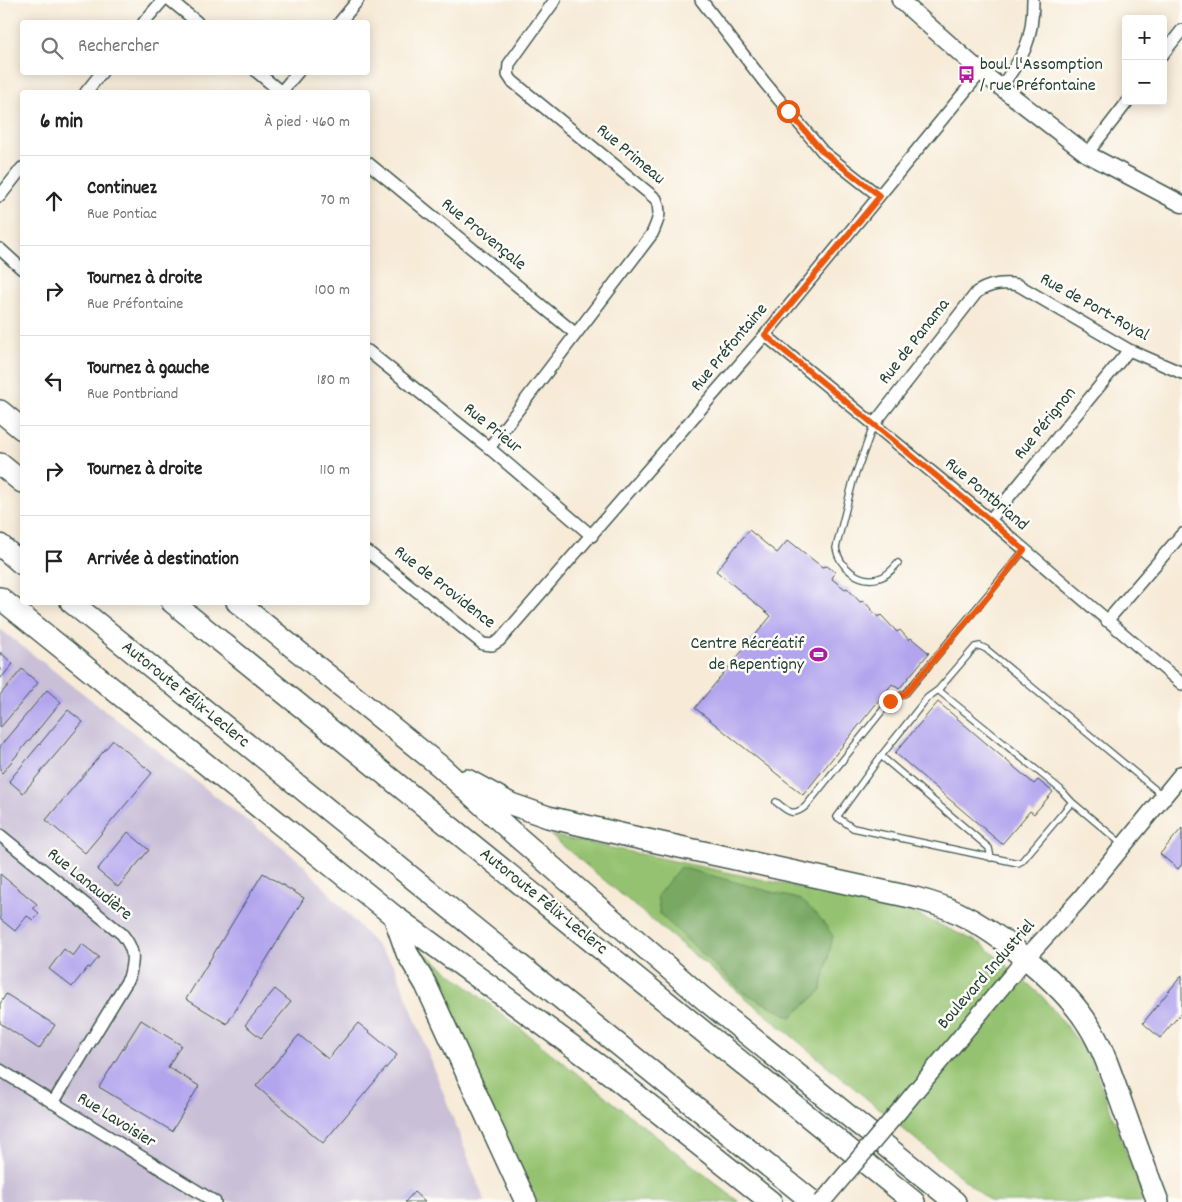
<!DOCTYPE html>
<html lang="fr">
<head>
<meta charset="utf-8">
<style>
  body { margin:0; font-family:Dekko,sans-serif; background:#f2f2f2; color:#222 }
  .controls { position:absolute; right:15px; top:15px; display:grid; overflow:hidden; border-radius:5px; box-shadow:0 2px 12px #0003 }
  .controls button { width:45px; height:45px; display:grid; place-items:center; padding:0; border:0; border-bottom:1px solid #e0e0e0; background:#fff; color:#222; font:25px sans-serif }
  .stop { position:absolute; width:15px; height:15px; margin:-11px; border:4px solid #ea580c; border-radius:50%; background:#fff }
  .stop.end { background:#ea580c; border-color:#fff; box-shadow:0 1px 5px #0008 }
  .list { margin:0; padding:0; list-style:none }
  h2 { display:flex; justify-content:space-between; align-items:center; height:65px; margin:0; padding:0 20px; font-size:21px }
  h2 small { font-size:16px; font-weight:400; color:#767676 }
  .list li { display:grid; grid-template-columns:32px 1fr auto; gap:15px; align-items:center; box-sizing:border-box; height:90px; padding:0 20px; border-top:1px solid #e0e0e0 }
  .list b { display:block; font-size:19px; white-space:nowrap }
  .list p { margin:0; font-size:16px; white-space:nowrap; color:#767676 }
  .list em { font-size:16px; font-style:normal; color:#767676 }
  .icon { flex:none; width:28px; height:28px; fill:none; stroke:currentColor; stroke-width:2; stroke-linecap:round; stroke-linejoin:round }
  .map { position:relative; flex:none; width:1182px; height:1202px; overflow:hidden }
  .search { position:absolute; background:#fff; box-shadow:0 2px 12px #0003; left:20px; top:20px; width:350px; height:55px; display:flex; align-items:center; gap:12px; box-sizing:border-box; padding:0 18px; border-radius:5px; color:#767676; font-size:19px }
  .panel { position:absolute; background:#fff; box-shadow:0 2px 12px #0003; left:20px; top:90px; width:350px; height:515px; border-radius:5px }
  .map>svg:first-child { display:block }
  .industrial { fill:#c9bfd7 }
  .green { fill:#95c270; stroke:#5a8052; fill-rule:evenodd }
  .forest { fill:#78a862; stroke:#4c724b }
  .building { fill:#b2a5ee }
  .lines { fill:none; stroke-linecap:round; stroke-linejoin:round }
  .lane-casing { stroke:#3f574d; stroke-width:8 }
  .street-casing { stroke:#3f574d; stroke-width:14 }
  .secondary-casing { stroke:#3f574d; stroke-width:19 }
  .highway-casing { stroke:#3f574d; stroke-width:24 }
  .path { stroke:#3f574d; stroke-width:2.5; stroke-dasharray:1 4; stroke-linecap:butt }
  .lane { stroke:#fff; stroke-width:5.5 }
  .street { stroke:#fff; stroke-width:11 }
  .secondary { stroke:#fff; stroke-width:16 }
  .highway { stroke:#fff; stroke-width:21 }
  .secondary-bridge-casing { stroke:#3f574d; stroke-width:19; stroke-linecap:butt }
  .secondary-bridge { stroke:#fff; stroke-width:16 }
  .route { stroke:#ea580c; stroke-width:6 }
  .labels { text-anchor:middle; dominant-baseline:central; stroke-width:5; stroke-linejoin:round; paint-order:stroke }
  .poi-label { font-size:18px; fill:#1f3d34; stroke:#fdfcf7; text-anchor:start }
  .street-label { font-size:18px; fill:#1f3d34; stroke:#fdfcf7 }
</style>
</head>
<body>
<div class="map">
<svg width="1182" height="1202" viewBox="0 0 1182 1202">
  <rect width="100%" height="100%" fill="#fdfcf7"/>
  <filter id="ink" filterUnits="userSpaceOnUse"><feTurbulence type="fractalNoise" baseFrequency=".02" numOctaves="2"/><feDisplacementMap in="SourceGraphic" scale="10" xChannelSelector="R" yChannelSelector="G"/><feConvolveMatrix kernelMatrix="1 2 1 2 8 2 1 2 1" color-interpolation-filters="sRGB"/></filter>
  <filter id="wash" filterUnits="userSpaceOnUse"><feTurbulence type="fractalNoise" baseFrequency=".0096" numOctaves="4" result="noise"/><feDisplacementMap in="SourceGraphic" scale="20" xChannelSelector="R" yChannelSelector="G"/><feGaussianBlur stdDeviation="1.12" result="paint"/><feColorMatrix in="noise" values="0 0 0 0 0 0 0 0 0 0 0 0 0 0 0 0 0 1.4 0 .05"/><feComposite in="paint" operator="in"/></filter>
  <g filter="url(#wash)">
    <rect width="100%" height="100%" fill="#f7ebd8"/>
    <!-- industrial -->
    <path class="industrial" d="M0,629l302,234 93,103 90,236h-485z"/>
    <!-- green -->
    <path class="green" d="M550,835l357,75 75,34 60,52 48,60 55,146h-154zM660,914l131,103 -48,-25z
      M416,946l323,256h-205z"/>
    <!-- forest -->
    <path class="forest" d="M680,867l121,33 20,19 12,17 -12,55 -30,26 -48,-25 -83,-78 -3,-18z"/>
    <g id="blocks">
      <!-- building -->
      <path class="building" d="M749,530l28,23 11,-13 34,27 5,-1 8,6 -3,7 13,10 2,-1 13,14 4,-1 14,16 3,-2 16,17 3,-2 9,10 2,-2 18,15 -30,36 -7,-5 -89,111 -108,-87 76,-92 -55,-45z
        M0,652l13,12 -13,15z
        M22,669l16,14 -38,45v-33z
        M47,690l14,12 -59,71 -2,-2v-25z
        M938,702l96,82 4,-4 15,12 -19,22 -4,-3 -28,33 -107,-91z
        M68,710l15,12 -60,71 -14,-12z
        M113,740l39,33 -67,80 -39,-33z
        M1182,828v36l-4,5 -18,-15z
        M128,832l21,18 -31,37 -21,-17z
        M263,873l41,25 -77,126 -41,-25z
        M0,874l37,30 -4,4 6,5 -6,7 -6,-4 -12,15 -15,-12z
        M82,944l17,13 -9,11 -2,-1 -16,20 -23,-18 15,-20 9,7z
        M1182,975v37l-22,26 -17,-15z
        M275,989l16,13 -30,36 -16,-13z
        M6,994l49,31 -16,24 -39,-26v-19z
        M141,1020l40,25 -13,22 31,19 -27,45 -73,-44z
        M358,1023l39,32 -74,88 -67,-57 43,-51 29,24z
        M414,1192l11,10h-20z"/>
    </g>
  </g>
  <g filter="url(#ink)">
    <use href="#blocks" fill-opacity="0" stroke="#3f574d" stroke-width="1"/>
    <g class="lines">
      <defs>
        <path id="lane" d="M874,424l-21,57 -17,67c3,18 23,36 43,30 8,-2 14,-9 19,-15
          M938,690l-11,8 -46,58 108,92 2,10
          M881,756l-44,61 16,11 165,35 4,-2 50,-59
          M776,802c12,9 16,16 30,4l84,-105 16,-8 83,-100 35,-43
          M1123,845l-51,-43 -12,-13 -122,-99 37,-43 5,-1 6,3 176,146"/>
        <path id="street" d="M170,0l27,22
          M701,0l64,83 58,69 56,44
          M144,22l19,-22
          M340,22l18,-22
          M1163,54l19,-24
          M257,72l24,20 17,-20
          M1000,88c24,-32 33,-47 33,-88
          M86,92l16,-20
          M1087,154l41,-53
          M368,163l208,171
          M0,196l22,-28
          M0,249l22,20
          M765,335l225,185 192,164
          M368,351l121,97 103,88
          M874,424l103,-132c13,-8 25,-10 41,-7l111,65 53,23
          M489,448l163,-214c6,-13 10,-22 4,-35l-144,-118 -4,-6 1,-11 46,-64
          M990,520l139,-170
          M368,552l115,92 9,1 8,-5 265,-305 216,-263
          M1107,621l75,-87
          M0,835l122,99c13,16 12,25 7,44l-76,125
          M0,1070l215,132"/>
        <path id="secondary" d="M900,0l81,72 106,82 95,50
          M900,1110l125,-151 54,-59 103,-126"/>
        <path id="highway" d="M0,411l22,18
          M0,464l22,18
          M0,545l22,19
          M0,598l394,318 215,157 162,129
          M71,602l742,600
          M172,602l742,600
          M237,602l203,164 73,67 191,166 251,203
          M467,780l44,24 37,13 81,19 286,62c15,4 29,8 43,15 42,20 107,73 131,113 14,22 22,48 31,73 12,34 25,69 38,103
          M394,916l13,37 19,32 100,217"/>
      </defs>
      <!-- lane casing -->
      <use href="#lane" class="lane-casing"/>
      <!-- street casing -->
      <use href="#street" class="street-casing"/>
      <!-- secondary casing -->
      <use href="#secondary" class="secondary-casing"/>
      <!-- highway casing -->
      <use href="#highway" class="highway-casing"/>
      <!-- path -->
      <path class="path" d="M977,993l25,-33"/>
      <!-- lane -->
      <use href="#lane" class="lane"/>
      <!-- street -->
      <use href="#street" class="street"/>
      <!-- secondary -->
      <use href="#secondary" class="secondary"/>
      <!-- highway -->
      <use href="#highway" class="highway"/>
      <defs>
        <path id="secondary-bridge" d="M822,1202l78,-92"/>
      </defs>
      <!-- secondary-bridge casing -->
      <use href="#secondary-bridge" class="secondary-bridge-casing"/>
      <!-- secondary-bridge -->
      <use href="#secondary-bridge" class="secondary-bridge"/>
    </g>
  </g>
  <g class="lines" filter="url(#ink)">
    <!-- route -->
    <path class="route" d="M788,111l35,41 57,44 -115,139 225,185 34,30 -34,44 -84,99 -16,8"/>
  </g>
  <!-- icons -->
  <defs>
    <symbol id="bus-bare" viewBox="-9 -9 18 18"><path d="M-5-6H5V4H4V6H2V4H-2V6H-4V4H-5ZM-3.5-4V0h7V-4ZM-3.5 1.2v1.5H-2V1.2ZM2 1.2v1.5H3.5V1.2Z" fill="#b5179e" stroke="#fdfcf7" stroke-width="2.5" paint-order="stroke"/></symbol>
    <symbol id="stadium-bare" viewBox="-9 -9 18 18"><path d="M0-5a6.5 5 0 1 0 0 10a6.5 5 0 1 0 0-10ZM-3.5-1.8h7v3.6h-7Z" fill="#b5179e" stroke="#fdfcf7" stroke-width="2.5" paint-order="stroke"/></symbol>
  </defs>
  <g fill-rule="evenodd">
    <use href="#bus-bare" x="954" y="62" width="25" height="25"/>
    <use href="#stadium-bare" x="806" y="642" width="25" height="25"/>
  </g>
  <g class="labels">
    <!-- poi labels -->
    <g class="poi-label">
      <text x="980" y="65">boul. l'Assomption<tspan x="980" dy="21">/ rue Préfontaine</tspan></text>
      <text x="804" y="644" text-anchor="end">Centre Récréatif<tspan x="804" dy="21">de Repentigny</tspan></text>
    </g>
    <!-- street labels -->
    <g class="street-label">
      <text transform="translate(630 155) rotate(40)">Rue Primeau</text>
      <text transform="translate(483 235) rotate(39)">Rue Provençale</text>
      <text transform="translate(1094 308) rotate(29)">Rue de Port-Royal</text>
      <text transform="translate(915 342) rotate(-52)">Rue de Panama</text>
      <text transform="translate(730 348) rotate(-50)">Rue Préfontaine</text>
      <text transform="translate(1046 424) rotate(-51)">Rue Pérignon</text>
      <text transform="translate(492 429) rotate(39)">Rue Prieur</text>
      <text transform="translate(986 495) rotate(40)">Rue Pontbriand</text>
      <text transform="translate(444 588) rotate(38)">Rue de Providence</text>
      <text transform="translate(185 695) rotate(39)">Autoroute Félix-Leclerc</text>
      <text transform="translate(89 885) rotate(39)">Rue Lanaudière</text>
      <text transform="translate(543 902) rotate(39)">Autoroute Félix-Leclerc</text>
      <text transform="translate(987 975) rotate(-49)">Boulevard Industriel</text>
      <text transform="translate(116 1121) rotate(32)">Rue Lavoisier</text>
    </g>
  </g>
</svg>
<div class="controls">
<button>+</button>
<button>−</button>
</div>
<div class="stop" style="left:788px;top:111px"></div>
<div class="stop end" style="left:890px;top:701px"></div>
<div class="search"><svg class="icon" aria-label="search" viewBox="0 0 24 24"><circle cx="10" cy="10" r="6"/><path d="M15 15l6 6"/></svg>Rechercher</div>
<section class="panel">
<h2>6 min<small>À pied · 460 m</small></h2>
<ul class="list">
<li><svg class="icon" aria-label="ahead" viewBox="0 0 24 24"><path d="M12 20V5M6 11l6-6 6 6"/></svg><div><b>Continuez</b><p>Rue Pontiac</p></div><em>70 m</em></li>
<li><svg class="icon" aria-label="right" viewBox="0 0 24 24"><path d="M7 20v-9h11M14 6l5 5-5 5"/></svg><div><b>Tournez à droite</b><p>Rue Préfontaine</p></div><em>100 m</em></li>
<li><svg class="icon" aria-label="left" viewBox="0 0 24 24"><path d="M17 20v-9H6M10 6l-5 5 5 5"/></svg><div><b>Tournez à gauche</b><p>Rue Pontbriand</p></div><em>180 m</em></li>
<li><svg class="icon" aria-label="right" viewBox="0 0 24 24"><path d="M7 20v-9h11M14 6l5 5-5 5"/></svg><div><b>Tournez à droite</b></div><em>110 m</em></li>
<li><svg class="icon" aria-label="arrive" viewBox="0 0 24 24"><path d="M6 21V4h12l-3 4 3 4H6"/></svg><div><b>Arrivée à destination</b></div></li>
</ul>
</section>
</div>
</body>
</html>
